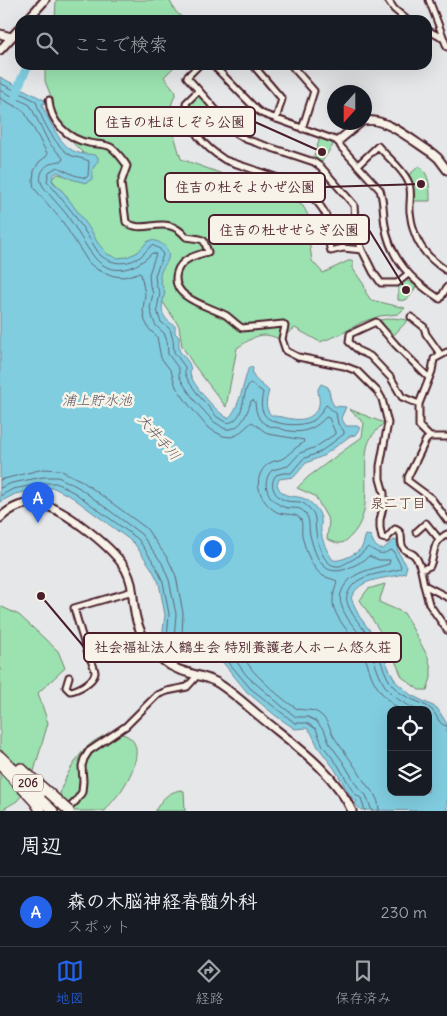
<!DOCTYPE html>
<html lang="ja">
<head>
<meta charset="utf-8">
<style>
  body { margin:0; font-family:Delius,"Klee One",sans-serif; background:#20242c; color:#f1f3f6 }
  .controls { position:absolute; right:15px; bottom:15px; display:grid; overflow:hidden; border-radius:10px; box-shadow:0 5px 20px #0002 }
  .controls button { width:45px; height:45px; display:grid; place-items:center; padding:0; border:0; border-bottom:1px solid #363941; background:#171b24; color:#f1f3f6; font:25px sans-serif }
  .compass { position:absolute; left:327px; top:85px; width:45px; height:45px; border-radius:50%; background:#171b24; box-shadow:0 5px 20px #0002; rotate:201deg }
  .you { position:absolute; left:212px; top:548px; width:18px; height:18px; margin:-12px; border:4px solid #fff; border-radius:50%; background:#1a73e8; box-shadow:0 0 0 8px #1a73e833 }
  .badge { display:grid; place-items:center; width:32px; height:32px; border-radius:50%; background:#2563eb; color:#fff; font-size:16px; font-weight:700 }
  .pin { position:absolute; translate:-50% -41px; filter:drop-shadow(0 1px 2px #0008) }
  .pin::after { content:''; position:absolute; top:26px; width:18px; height:15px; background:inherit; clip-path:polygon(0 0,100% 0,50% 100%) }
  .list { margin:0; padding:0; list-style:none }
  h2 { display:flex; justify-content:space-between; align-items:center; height:65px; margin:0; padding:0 20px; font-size:21px }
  h2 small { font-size:16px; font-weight:400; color:#9ea1a6 }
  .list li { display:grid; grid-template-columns:32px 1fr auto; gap:15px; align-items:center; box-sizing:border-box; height:70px; padding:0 20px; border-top:1px solid #363941 }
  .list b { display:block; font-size:19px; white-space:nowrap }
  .list p { margin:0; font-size:16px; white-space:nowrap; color:#9ea1a6 }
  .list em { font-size:16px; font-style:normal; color:#9ea1a6 }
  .icon { flex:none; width:28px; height:28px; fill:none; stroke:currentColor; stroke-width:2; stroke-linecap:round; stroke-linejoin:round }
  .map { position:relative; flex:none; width:447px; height:811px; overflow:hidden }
  .search { position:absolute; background:#171b24; box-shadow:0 5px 20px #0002; left:15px; right:15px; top:15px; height:55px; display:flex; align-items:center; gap:12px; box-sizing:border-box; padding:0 18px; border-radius:15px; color:#9ea1a6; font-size:19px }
  .sheet { height:135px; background:#171b24 }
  nav { display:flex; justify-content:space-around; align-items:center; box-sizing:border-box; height:70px; border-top:1px solid #363941; background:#171b24; font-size:14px; color:#9ea1a6 }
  nav a { display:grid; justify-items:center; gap:2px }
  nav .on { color:#2563eb }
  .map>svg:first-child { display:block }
  .green { fill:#9be2b0; stroke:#72806e }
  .water { fill:#81cde0; stroke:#6b8798; fill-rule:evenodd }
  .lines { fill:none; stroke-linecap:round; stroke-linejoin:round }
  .shore { stroke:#606573; stroke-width:1 }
  .river { stroke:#81cde0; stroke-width:9 }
  .street-casing { stroke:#4a1f2b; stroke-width:9 }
  .secondary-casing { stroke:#4a1f2b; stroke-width:11 }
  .highway-casing { stroke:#4a1f2b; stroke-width:12 }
  .street { stroke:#f7f3e8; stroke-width:5 }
  .secondary { stroke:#f7f3e8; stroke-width:7 }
  .highway { stroke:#f7f3e8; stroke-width:9 }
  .highway-bridge-casing { stroke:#4a1f2b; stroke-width:12; stroke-linecap:butt }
  .highway-bridge { stroke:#f7f3e8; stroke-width:9 }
  .labels { text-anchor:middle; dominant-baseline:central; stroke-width:5; stroke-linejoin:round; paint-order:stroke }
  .shield { fill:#f7f3e8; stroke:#7e5f64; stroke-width:1 }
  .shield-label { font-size:11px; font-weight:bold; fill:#4a1f2b }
  .water-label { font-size:14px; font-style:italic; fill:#5a5361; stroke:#f7f3e8 }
  .neighbourhood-label { font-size:14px; fill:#4a1f2b; stroke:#f7f3e8 }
  .leader { fill:none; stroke:#4a1f2b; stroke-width:2 }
  .callout-dot { fill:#4a1f2b; stroke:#f7f3e8; stroke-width:2 }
  .callout { fill:#f7f3e8; stroke:#4a1f2b; stroke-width:2 }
  .callout-label { font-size:14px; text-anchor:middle; font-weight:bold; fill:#4a1f2b }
</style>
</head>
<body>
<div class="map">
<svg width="447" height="811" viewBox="0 0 447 811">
  <rect width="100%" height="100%" fill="#e6e7e8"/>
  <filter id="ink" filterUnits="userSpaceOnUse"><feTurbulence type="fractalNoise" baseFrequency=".02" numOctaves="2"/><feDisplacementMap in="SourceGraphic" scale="10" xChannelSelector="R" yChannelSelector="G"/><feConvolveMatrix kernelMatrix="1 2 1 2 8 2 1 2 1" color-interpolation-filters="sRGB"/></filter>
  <g filter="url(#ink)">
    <!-- green -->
    <path class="green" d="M56,0h113l7,12 9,8h-130z
      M45,65h131l-12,12 12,15 -8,22 13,45 39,14 16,9 29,4 18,8 20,12 7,13 -1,21 3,21 11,12 25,-12h5v8l11,16 2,8 5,7 34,8 -7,6 -18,2 -18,6 -23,13 -19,7 -25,-14 -16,11c-19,-9 -26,-1 -42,9l-11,59 -33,-43 -11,-18 -3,-20 -41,-61 -34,-9 -40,-63 -13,-14 7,-5 31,7 1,-21 -35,-35 -3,-26 -7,-18z
      M200,96l8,10 -16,16c-3,-13 -5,-15 4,-25z
      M320,138l11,4 2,3 -12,18 -8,-4z
      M419,166c11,8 11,22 11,35h-16l-1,-18 -4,-8z
      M406,280l10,6c-4,8 -8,17 -18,14v-13z
      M393,318l15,2 -15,16 -13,-16z
      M349,409l35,14c-8,8 -15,14 -17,25 -5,29 7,64 -16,88 -3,3 -7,8 -13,7 -3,0 -8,-3 -11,-4l2,-18 -14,-25 -18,-8 11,-11 54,-40 2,-14z
      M385,584l-6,18 25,11 24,44 3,11v10l-4,12h-8l-17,-13 -14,-33 -28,-44 8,-11z
      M0,606l19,9 39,36 7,17 -27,25 10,30 -18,62 -13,16 -17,10z
      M114,733c32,1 23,31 12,50 -5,10 -14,18 -21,28h-36c-5,-5 -9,-9 -9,-16 1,-13 16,-36 24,-45 8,-9 19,-15 30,-17z
      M180,790l4,1 1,20h-30c7,-12 12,-18 25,-21z"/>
    <!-- water -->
    <path class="water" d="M0,77l46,24v2l-4,1 1,4c9,16 17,40 36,45 7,2 14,0 19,4v4l-6,9v9l-6,4 -15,-4 -13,-7 -5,3 -1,6 13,13 27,38 5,10 10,12 10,4 10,-1 11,-5 9,-10 4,-2c9,1 20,8 17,19 -2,6 -8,10 -8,18 0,6 3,10 5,15 -4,17 -6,24 10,34v7l4,4v13c3,5 10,11 11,16 1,2 0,5 0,8 3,11 28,40 38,44 11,-7 16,-38 21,-51h2l2,1c-3,12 9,15 16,23 -2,6 -4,14 -1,20 3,6 8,5 14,6 13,3 28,6 36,-9 3,-7 0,-12 0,-19l3,-5 7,3 3,13 3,6 12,1 -5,11 5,8h11l3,2 -5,7 -5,1 -27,20 -17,7 -12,14 -15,2 -2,5c6,19 21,7 34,19 5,4 10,11 10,17 1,3 -1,7 0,11 1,10 6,21 12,29 7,2 24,-6 29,-13 2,-4 2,-8 4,-12l5,1c2,7 5,13 12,13l11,-9 3,1 1,11 9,14 -2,7c-18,7 -45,3 -54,25l8,18 18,24 12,29 7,13 15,13 26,13 10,16v87l-86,-1 -6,-6 2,-3 -4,-2v1l-19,-32 -16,-21 -7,-15 -5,-4 -11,1 -19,-13 -29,-24 -31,-38h-5c-16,12 -26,8 -42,-4l-2,2 -2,-2 1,-1 -4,-7v-4l3,-23 -6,-32 -7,-14 -18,-26 -62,-46 -18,-9h-8l-31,6 -15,8zM391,710h37v82h-37z"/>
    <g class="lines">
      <!-- shore -->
      <path class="shore" d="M0,83l36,18c4,16 19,45 34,54 6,3 13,3 19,6l-1,15 -2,2 -12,-3 -17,-8 -8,5 -2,9 26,32 27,42c12,10 27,10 40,2 4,-3 7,-8 12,-12l8,4 3,6 -8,20 1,10 4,8 -3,16 2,8 2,5 9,7 3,11 1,12 11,15v7l4,8 11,15 17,20 10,6c20,-3 13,-29 23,-40l13,9c-1,6 -3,14 0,20 5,14 39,16 51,8 6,-4 8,-10 12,-15l10,8 2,11 6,7v3l-24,18 -17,7 -12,14h-8l-7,2c-8,10 -1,23 11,26 9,2 13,-2 21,6 10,9 6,14 8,25 1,10 7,33 20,34 6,1 9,-3 14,-5 8,-4 12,-8 18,-14 9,5 13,10 22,3l3,1 8,15 -1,3c-16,5 -43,4 -51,22 -3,5 -3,9 -1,14 6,15 18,25 26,39 7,13 9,30 19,42 11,14 28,14 39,24 6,6 6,15 15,16
        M0,90l30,15 19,38 14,15 -1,3c-12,0 -24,8 -21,21 1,6 21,26 26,33 10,14 17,30 28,43 17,20 42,11 57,-5l4,1 -7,20 1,12 3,7 -3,15 3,11 3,7 8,7 3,8 1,13 11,15v7l5,9 11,16 18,20 12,8c16,2 22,-15 26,-28l2,-1 2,2c1,17 7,24 24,26 4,1 7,3 11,3 14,3 27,-4 36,-14l3,1 6,14v2l-19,13 -16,6 -12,13 -16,4c-12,13 -4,31 12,37 8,3 15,-2 21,6 6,7 3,14 5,22 6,24 14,46 43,31 6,-3 11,-5 16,-10l10,4h11l-1,4c-15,5 -35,7 -44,21 -5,7 -6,15 -3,22 5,15 18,25 26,39 8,14 9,32 21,45 8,9 18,14 28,19
        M0,98l24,13 23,42v3l-8,6 -5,9 -1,10 1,7 28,33 27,42 9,7 16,6 10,1 14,-4 3,1 4,20 -2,16 2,11 4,8 8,8 4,21 10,13 5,16 13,18 19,23 15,8 8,1 6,-2 15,-13 16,12 36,6 -1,3c-7,4 -12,9 -18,14 -4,4 -12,3 -17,7 -18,14 -8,39 9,48 7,4 21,0 24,8 2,5 0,11 1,15 3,14 9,33 21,41 5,2 10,3 14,5 -2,10 -6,17 -3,27 5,16 19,27 27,42 5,7 7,17 10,25 6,15 16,25 29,35
        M0,480l43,-11 17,1 22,11 64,47 22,31 8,17 7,37 -1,23 12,7c10,-5 17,-11 29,-6 14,5 23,28 35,39 10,10 26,25 38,32 7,4 16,-1 25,7 9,8 9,17 15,25 10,14 20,27 28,41 7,11 15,14 15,30
        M0,488l12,-5 31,-6h15l20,10 63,47 21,29 7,17 7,34 -2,26 13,8 8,2 14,-7 13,1 6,6 19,26 36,31 13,10h12l8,4 9,11 4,11 14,19 16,27 7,6 6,16
        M0,496l13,-7 32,-6h11l19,10 63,46 18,27 7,16 6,32 -2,25 3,6 15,9 9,3 7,-2 9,-6h8l5,4 7,11 20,24 45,35h12l9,6 7,17 15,19 16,28 7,5 4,13"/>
      <!-- river -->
      <path class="river" d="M16,96l3,-11 9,-20"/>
      <defs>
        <path id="street" d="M388,0l6,9 13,11
          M429,0l18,47
          M427,30l17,9
          M199,65l-12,12 50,57 8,5 69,23 7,5 33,38 2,29 6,16 11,22 8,11h16l11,-9
          M213,65l44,45 6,4 75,27 3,6 39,43c4,12 3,24 5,35 5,34 27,56 55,74l7,-12
          M253,65l29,34 -6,20
          M291,65l23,26 -12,38
          M198,91l-12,12c2,26 17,43 39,57l74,25c10,9 25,21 28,34 2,11 0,22 4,32l12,-3 19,2
          M49,100c1,22 19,39 40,43 7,2 17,0 23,5 4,3 13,14 15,18l-6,17 5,39c18,14 40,-10 60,15l14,2 4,2 4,11c-12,3 -27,7 -31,20 -8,27 33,34 50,44 5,4 10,9 15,12l41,-4 2,2 -3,13 4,12 12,6 46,9 13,5 21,21 4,7 6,24 -8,43v13l4,14v10l-4,17v8l2,10 4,1 9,-10c11,4 3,13 9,20 2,3 7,3 10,6 7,7 8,21 10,30
          M358,165l20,-19c9,11 24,22 30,35 5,10 1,20 2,31 3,28 14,44 37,59
          M411,317l13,10 2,7 15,21
          M419,404l-17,-7 -11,-19 -21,-22 -11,-5 -10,-9 1,-8 26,-12 20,23 33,33
          M430,437l-4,3 -18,37v4l23,17 16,22
          M430,437l-11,-11v-22l13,-33 2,-12 13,-7
          M430,437h17
          M416,532l10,-9 13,16
          M421,570l9,-4c6,-14 1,-23 17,-32
          M447,597l-23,-12 5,19 18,26
          M69,677l-3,10 4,4c8,-1 23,-9 25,-18 0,-5 -3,-10 -5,-15 -7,-16 -11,-33 -16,-50l59,-17
          M66,811l10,-10 6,-9 1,-11 -1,-15 2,-7 5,-8 37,-25 31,-31 10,-4 20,-4 10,-11"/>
        <path id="secondary" d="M27,20l18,-20
          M0,34l11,3
          M0,50l20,-22
          M364,121c21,-5 50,21 68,32l6,5 9,12
          M338,141l23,-19
          M0,518c10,-10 27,-18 41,-14 24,5 74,45 85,66 7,14 6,21 8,36 2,22 13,42 30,55 15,13 35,12 52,21 17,10 32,25 47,37 33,27 71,53 89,92"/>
        <path id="highway" d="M0,756l35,34 18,21
          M0,765l34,36 7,10
          M21,768l27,24"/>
      </defs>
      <!-- street casing -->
      <use href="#street" class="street-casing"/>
      <!-- secondary casing -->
      <use href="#secondary" class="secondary-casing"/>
      <!-- highway casing -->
      <use href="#highway" class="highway-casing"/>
      <!-- street -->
      <use href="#street" class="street"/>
      <!-- secondary -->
      <use href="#secondary" class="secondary"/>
      <!-- highway -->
      <use href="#highway" class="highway"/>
      <defs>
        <path id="highway-bridge" d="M48,792l21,19"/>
      </defs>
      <!-- highway-bridge casing -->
      <use href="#highway-bridge" class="highway-bridge-casing"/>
      <!-- highway-bridge -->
      <use href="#highway-bridge" class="highway-bridge"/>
    </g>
  </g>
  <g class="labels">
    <!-- shield labels -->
    <rect class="shield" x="13" y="774.5" width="30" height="17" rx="4"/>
    <g class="shield-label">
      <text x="28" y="783">206</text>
    </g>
    <!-- water labels -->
    <g class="water-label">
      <text x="97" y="400">浦上貯水池</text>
      <text transform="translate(159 437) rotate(49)">大井手川</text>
    </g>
    <!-- neighbourhood labels -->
    <g class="neighbourhood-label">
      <text x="398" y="503">泉二丁目</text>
    </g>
  </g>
  <!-- callouts -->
  <path class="leader" d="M322 152L255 122M421 184L325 187M406 290L369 230M41 596L84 647"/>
  <g class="callout-dot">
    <circle cx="322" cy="152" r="5"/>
    <circle cx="421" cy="184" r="5"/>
    <circle cx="406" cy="290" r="5"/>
    <circle cx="41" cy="596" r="5"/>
  </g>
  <g class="callout">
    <rect x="95" y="107" width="160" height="29" rx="5"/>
    <rect x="165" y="173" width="160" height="29" rx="5"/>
    <rect x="209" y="215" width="160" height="29" rx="5"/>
    <rect x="84" y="633" width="317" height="29" rx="5"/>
  </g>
  <g class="callout-label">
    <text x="175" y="127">住吉の杜ほしぞら公園</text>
    <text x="245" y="192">住吉の杜そよかぜ公園</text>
    <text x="289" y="235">住吉の杜せせらぎ公園</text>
    <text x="243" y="652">社会福祉法人鶴生会 特別養護老人ホーム悠久荘</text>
  </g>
</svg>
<div class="controls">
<button><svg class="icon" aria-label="locate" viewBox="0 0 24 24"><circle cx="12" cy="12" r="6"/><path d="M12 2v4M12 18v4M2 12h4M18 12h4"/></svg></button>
<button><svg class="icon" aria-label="layers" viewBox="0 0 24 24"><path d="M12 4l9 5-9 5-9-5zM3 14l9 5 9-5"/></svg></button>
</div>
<svg class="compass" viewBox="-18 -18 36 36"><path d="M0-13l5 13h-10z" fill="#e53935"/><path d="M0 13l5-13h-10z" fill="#9ea1a6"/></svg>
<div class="you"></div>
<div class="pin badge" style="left:38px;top:523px">A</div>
<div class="search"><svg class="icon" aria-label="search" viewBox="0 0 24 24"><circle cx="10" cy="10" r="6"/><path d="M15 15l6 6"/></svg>ここで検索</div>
</div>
<section class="sheet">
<h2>周辺<small></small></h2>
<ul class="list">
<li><span class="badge">A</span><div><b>森の木脳神経脊髄外科</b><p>スポット</p></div><em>230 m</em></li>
</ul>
</section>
<nav>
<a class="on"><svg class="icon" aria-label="map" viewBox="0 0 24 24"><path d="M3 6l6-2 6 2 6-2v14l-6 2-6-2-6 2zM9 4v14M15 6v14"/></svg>地図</a>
<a><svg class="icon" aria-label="directions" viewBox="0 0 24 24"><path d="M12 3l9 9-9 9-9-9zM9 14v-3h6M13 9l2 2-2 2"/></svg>経路</a>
<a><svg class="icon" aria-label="saved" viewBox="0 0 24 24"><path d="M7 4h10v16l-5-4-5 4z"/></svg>保存済み</a>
</nav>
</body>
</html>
